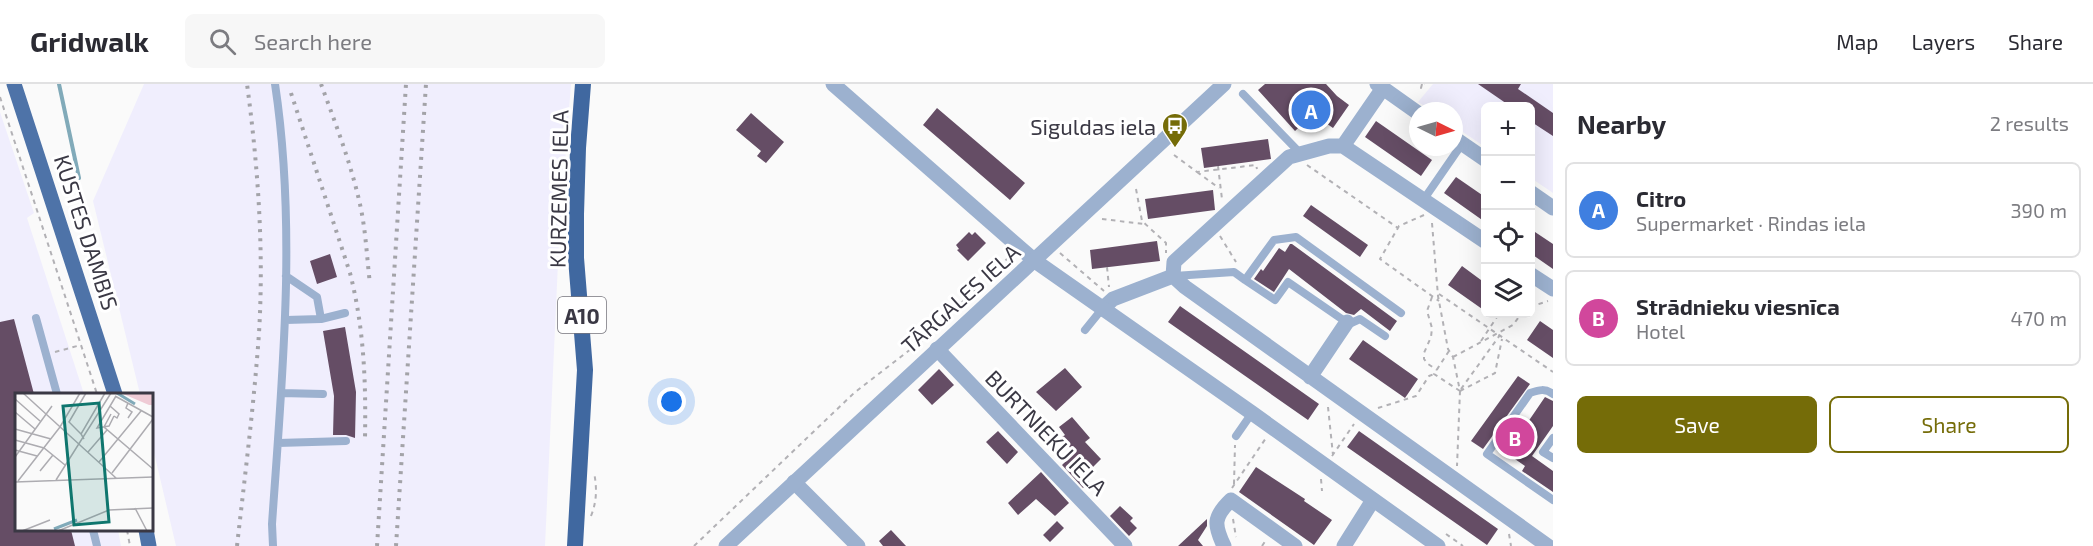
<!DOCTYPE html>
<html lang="en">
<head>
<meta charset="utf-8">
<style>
  body { margin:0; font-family:"Exo 2",sans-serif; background:#f7f7f7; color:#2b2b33 }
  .controls { position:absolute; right:18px; top:18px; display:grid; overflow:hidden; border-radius:9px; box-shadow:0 6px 24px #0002 }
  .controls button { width:54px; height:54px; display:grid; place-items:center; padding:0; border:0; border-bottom:2px solid #e1e1e2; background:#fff; color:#2b2b33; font:30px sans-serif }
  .compass { position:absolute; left:1409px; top:18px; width:54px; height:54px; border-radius:50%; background:#fff; box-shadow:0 6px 24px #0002; rotate:95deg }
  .you { position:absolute; left:672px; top:318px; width:21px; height:21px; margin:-15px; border:4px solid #fff; border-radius:50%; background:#1a73e8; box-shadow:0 0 0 9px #1a73e833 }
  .badge { display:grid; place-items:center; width:39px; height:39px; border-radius:50%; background:#756c08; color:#fff; font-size:20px; font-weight:700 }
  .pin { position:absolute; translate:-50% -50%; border:3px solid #fff; box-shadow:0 2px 6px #0006 }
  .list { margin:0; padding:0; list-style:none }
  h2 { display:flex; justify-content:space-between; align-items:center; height:78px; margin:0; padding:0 24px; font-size:26px }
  h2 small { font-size:20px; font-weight:400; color:#7c7c81 }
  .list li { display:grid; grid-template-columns:39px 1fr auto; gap:18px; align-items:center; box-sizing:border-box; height:96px; margin:0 12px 12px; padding:0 12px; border:2px solid #e1e1e2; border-radius:9px }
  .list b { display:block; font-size:22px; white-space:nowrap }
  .list p { margin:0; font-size:20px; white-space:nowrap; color:#7c7c81 }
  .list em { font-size:20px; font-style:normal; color:#7c7c81 }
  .actions { display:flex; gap:12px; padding:18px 24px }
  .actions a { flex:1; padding:14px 0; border:2px solid #756c08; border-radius:9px; text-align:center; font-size:21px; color:#756c08 }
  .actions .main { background:#756c08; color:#fff }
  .icon { flex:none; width:33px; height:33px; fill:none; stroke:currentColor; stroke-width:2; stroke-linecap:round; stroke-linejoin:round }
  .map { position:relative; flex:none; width:1553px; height:462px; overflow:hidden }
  header { display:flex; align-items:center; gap:36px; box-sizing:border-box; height:84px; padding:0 30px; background:#fff; border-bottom:2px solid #e1e1e2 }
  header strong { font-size:28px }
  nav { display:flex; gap:33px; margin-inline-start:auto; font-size:21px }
  .search { width:420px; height:54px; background:#f7f7f7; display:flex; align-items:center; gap:15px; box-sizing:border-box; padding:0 21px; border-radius:9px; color:#7c7c81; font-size:22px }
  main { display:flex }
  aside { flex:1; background:#fff }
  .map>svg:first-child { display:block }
  .built { fill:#f0eefd }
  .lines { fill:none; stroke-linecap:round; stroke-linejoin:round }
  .stream { stroke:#81aab9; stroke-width:4 }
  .building { fill:#654d65 }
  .path { stroke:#b2b1b5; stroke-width:2; stroke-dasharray:4.5 4.5; stroke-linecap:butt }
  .service { stroke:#9cb1cf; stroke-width:8 }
  .minor { stroke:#9cb1cf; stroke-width:15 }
  .tertiary { stroke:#9cb1cf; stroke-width:15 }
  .primary { stroke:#4e73a8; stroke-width:15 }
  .trunk { stroke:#4068a0; stroke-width:16 }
  .rail { stroke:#a3a3a8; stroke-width:4; stroke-dasharray:3 6; stroke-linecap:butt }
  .labels { text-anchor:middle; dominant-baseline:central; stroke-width:6; stroke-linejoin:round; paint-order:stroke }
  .shield { fill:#fff; stroke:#75747c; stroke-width:1.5 }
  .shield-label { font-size:21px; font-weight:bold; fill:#3a3844 }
  .poi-label { font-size:22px; fill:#3a3844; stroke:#fff; text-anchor:end }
  .street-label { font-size:22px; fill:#3a3844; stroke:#fff }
  .inset-river { fill:none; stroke:#81aab9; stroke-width:3 }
  .inset-road { fill:none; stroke:#adacb1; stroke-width:1.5 }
  .view { fill:#0f766e; fill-opacity:0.15; stroke:#0f766e; stroke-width:3 }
  .inset-edge { fill:none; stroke:#3a3844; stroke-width:3 }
</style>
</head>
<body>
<header>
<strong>Gridwalk</strong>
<div class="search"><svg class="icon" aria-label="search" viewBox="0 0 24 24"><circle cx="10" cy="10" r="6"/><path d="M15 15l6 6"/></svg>Search here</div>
<nav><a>Map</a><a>Layers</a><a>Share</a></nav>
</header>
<main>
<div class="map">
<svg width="1553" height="462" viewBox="0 0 1553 462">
  <rect width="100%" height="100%" fill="#fafafa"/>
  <!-- built -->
  <path class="built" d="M144,0h427l-12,157 -14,305h-369l-24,-102v-50h-12l-47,-193z
    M1433,0h120v109l-22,-15 -1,-72h-44l-1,41 -31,-21v-15h-22l-14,-9z
    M0,28l34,101 -7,5 57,176h-68v136h102l3,16h-121z"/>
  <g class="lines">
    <!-- stream -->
    <path class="stream" d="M59,0l20,94"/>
  </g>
  <!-- building -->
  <path class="building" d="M1265,0h61l11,12 12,9 -16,23 -20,-14 -18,17 -37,-41z
    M1478,0h43l-3,5 35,24v23l-23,-15v-15h-20z
    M937,24l88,75 -15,17 -87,-75z
    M751,29l33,29 -18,21 -9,-7 4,-5 -25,-21z
    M1376,37l56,39 -11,16 -56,-39z
    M1268,55l3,20 -67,9 -3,-20z
    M1456,93l29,20v25l-41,-29z
    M1213,106l2,20 -67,9 -3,-20z
    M1311,121l57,40 -8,12 -57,-41z
    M969,148l3,3 3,-3 11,11 -18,18 -11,-11 2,-1 -3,-4z
    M1535,148l18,12v25l-23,-16v-15z
    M1157,157l3,20 -68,8 -2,-19z
    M1290,160h2l105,77 -7,10 -29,-22 -7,6 -8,-2 -57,-44 -15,23 -20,-13 7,-10 2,2 16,-23 6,4z
    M330,170l7,23 -20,7 -7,-23z
    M1462,182l23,17v28l-37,-26z
    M1180,222l139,98 -11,16 -140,-98z
    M14,235l20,75h-18v136h55l4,16h-75v-224z
    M1540,237l13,9v28l-26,-18z
    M345,243l11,65 -1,46 -9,-3h-13l1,-39 -11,-65z
    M1363,256l55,39 -13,19 -56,-39z
    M1065,284l17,19 -26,24 -20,-19z
    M939,285l15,16 -22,20 -14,-15z
    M1518,292l12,8 -47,65 -12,-8z
    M1545,313l8,4v25l-21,30 21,15v21l-31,-21 3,-5 -26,-18 7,-10 7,6z
    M1072,333l18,21 -5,4 16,17 -18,18 6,5 -6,6 -21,-23 12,-12 -12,-16 3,-2 -6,-8z
    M998,347l20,21 -11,12 -21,-22z
    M1359,347l139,98 -11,16 -140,-98z
    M1256,383l49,32 -1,2 28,19 -18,25 -75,-53z
    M1041,388l28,31 -14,13 -19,-17 -18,16 -10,-12z
    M1120,422l13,12 -3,3 7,7 -8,8 -19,-20z
    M1207,435v7l-9,14 5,6h-25z
    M1057,437l7,7 -14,14 -7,-7z
    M891,446l15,16h-23l-4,-5z"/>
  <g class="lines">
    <!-- path -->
    <path class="path" d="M1422,0l-1,4 3,-4
      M0,13l97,297
      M1174,71l23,17 59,-7 1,4
      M1307,81l91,63
      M1218,82l4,33
      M1197,88l22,16
      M1136,105l6,32 24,22v10
      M1424,131l-25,11 -19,33 59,42
      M1102,135l42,5
      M1432,139l6,73 10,53 5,8 7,34 -3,75
      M1220,152l16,26
      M1060,169l44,38
      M1107,183l2,20
      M1439,210l114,78
      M1432,213l-5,14 5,17 -1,9 -7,16v6l4,5 9,6
      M1530,223l18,-6
      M1481,257l18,-27
      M1449,267l-15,23 26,17
      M55,268l26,-7
      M1453,273l60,-32 8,-11
      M1461,305l39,-54
      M1460,307l35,-18 7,-34
      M1328,323l5,48
      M1378,324l38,-12 13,-20 5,-2
      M1332,372l22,-32
      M1321,395l1,12
      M1234,400l1,-39
      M1232,404l34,-50
      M591,432c6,-15 6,-28 3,-44
      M1233,435l3,18
      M127,446l3,16
      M1446,450l17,12
      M1509,450l2,12
      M694,462l160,-153 70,-54 85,-82
      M1262,462l4,-6"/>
    <!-- service -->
    <path class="service" d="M1243,10l58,60
      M1424,115l38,-55
      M286,192l31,21 4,22
      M1174,192l60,-4 11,8 29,-40 22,-3 105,76
      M1245,196l30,20 13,-18 61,42 11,-5 25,17
      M36,234l21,76
      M286,236l35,-1 24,-6
      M1085,246l17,-21
      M281,309l42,1
      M1553,310c-8,-6 -14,-4 -23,-1l-43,61 66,46
      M1236,352l16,-23
      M1553,354l-10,14 10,6
      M278,359l68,-2
      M93,446l4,16
      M273,462l-1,-22c10,-146 25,-294 3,-440"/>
    <!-- minor -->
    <path class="minor" d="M833,0l202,177
      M1377,0l41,29
      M1454,54l32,22
      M1343,62l40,-58
      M1530,108l23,16
      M1530,190l23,15
      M1173,192l1,-14 115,-105 40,-11h14l143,96
      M1102,225l11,-10 60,-23 12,11 363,259
      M937,265l188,197
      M1310,293l37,-55
      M794,398l64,64
      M1224,462c-10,-21 -11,-29 7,-46l64,46
      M1344,462l29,-46"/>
    <!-- tertiary -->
    <path class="tertiary" d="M1035,177l217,152 186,133
      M726,462l498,-462"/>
    <!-- primary -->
    <path class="primary" d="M14,0l101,310
      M146,446l3,16"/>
    <!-- trunk -->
    <path class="trunk" d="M575,462l10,-176 -9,-112v-44l2,-66 5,-64"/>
    <!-- rail -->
    <path class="rail" d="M321,0c15,41 31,82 40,125 5,25 6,50 9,75
      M291,9l59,180c14,55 16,108 15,165
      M237,462c8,-71 17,-142 22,-213 5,-83 -1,-167 -12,-249
      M377,462l29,-462
      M396,462l30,-462"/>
  </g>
  <!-- icons -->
  <defs>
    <symbol id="bus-pin" viewBox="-11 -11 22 30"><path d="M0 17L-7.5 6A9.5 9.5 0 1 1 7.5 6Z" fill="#756c08" stroke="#fff"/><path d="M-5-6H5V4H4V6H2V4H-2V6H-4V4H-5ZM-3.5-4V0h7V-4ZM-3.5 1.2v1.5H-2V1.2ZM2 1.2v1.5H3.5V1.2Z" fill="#fff"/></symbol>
  </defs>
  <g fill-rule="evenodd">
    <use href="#bus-pin" x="1160" y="27" width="30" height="40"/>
  </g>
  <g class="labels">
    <!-- shield labels -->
    <rect class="shield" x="558" y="213" width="48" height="36" rx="4.5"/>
    <g class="shield-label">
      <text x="582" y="231">A10</text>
    </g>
    <!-- poi labels -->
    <g class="poi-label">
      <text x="1156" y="42">Siguldas iela</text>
    </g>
    <!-- street labels -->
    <g class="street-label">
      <text transform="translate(558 105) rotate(-89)">KURZEMES IELA</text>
      <text transform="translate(87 148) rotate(72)">KUSTES DAMBIS</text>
      <text transform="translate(960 214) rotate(-42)">TĀRGALES IELA</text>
      <text transform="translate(1047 348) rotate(46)">BURTNIEKU IELA</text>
    </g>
  </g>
  <!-- overview -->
  <g transform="translate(15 309)">
    <rect width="138" height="138" fill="#fafafa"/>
    <path d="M106,0h32v12h-4z" fill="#efcbd5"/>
    <path class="inset-river" d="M102,0l18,11M39,136l23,-9"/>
    <path class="inset-road" d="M8,0l93,85M100,3l38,21M0,6l25,22M95,13l9,8 -2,4 -3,-2M0,19l20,17M96,21l-7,13 49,42M99,23l-5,10 -12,2 19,-32M113,25l4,-6 -6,-4 2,-5M0,36l36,10M66,41l-12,-12 17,-29M69,46l-3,-5 24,-41M0,47l29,8 21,17M0,57l22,6M73,59l19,-22M0,64l37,-51M84,69l42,-51M25,78l13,-16M97,80l41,-54M41,87l55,-87M3,88l42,-54 20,-34M0,89l138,-5M120,115l12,23M7,138l28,-11M43,138l51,-21 44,-2"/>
    <path class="view" d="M84,10l10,119 -35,3 -11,-119z"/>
    <rect width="138" height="138" class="inset-edge"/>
  </g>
</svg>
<div class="controls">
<button>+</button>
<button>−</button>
<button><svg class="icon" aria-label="locate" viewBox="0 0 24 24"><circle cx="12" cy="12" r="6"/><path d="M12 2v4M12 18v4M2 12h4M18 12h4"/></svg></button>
<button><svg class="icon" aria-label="layers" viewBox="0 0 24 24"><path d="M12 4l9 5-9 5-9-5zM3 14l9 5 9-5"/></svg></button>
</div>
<svg class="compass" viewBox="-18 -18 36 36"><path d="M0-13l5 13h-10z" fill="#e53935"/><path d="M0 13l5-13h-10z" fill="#7c7c81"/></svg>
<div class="you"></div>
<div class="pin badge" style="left:1311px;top:26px;background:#3f7fe0">A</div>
<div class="pin badge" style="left:1515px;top:353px;background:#d1479c">B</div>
</div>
<aside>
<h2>Nearby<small>2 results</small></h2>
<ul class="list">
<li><span class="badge" style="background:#3f7fe0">A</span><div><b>Citro</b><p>Supermarket · Rindas iela</p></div><em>390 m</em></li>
<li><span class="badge" style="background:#d1479c">B</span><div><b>Strādnieku viesnīca</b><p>Hotel</p></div><em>470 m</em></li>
</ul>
<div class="actions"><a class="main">Save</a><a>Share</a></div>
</aside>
</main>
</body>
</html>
